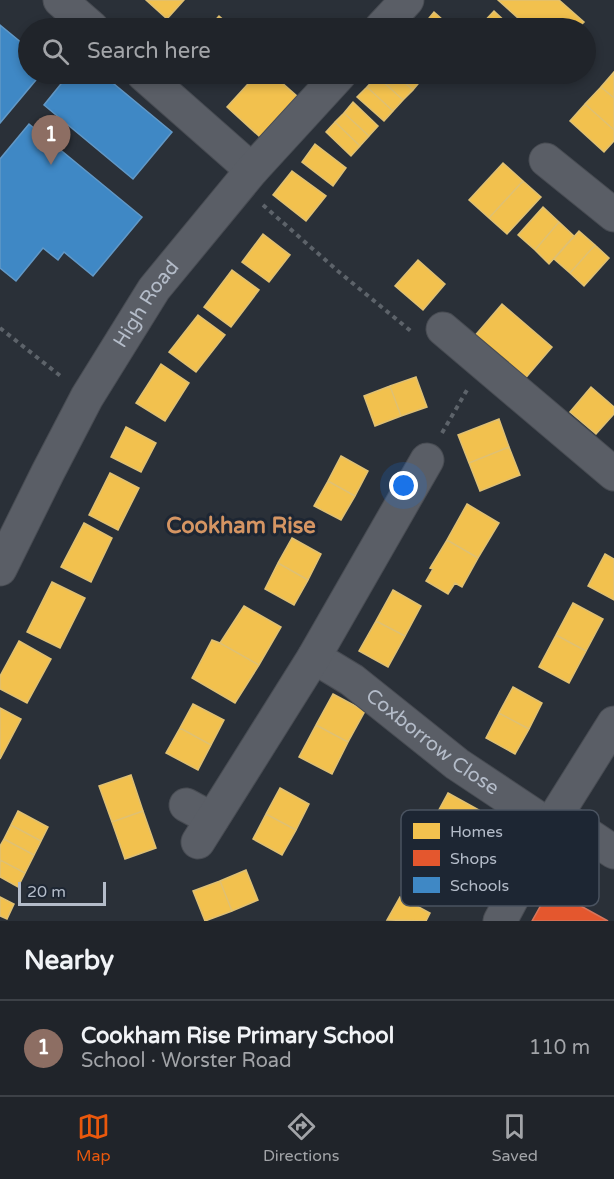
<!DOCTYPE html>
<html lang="en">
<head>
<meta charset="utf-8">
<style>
  body { margin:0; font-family:"Varela Round",sans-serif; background:#282c32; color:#f1f3f6 }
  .scale { position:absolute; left:18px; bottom:15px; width:88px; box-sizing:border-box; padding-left:6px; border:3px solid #b4bcc9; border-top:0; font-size:16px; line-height:21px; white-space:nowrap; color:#b4bcc9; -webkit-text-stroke:4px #1d2633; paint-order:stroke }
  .you { position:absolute; left:404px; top:486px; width:21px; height:21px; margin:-15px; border:4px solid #fff; border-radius:50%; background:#1a73e8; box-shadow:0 0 0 9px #1a73e833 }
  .badge { display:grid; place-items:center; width:39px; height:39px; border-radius:50%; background:#ea580c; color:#fff; font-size:20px; font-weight:700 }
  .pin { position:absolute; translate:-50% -50px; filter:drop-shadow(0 2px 3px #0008) }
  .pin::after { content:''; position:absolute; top:32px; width:21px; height:18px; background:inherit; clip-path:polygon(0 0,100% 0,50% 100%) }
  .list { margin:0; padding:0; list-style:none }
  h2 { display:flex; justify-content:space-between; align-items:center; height:78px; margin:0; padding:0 24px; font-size:26px }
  h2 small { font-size:20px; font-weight:400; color:#a2a4a8 }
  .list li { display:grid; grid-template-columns:39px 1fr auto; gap:18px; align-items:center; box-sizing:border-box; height:96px; padding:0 24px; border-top:2px solid #3d4147 }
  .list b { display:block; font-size:22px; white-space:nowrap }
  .list p { margin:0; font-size:20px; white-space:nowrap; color:#a2a4a8 }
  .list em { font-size:20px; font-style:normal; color:#a2a4a8 }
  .icon { flex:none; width:33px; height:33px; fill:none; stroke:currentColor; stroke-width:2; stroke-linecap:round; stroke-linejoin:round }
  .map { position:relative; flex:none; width:614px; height:921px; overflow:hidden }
  .search { position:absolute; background:#20242a; box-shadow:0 3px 9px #0003; left:18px; right:18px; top:18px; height:66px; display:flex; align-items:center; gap:15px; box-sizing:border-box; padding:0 21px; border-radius:33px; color:#a2a4a8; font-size:22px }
  .sheet { height:174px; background:#20242a }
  nav { display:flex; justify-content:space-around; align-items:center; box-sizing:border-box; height:84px; border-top:2px solid #3d4147; background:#20242a; font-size:16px; color:#a2a4a8 }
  nav a { display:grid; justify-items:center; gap:3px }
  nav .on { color:#ea580c }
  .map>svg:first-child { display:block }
  .homes { fill:#f2c14e; stroke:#dfc073; stroke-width:1.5 }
  .shops { fill:#e4572e; stroke:#d6755c; stroke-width:1.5 }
  .schools { fill:#3f88c5; stroke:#6298c6; stroke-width:1.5 }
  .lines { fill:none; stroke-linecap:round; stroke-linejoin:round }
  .minor-casing { stroke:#484c53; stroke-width:35 }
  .path { stroke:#5d636a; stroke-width:4; stroke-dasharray:4.5 4.5; stroke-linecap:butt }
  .minor { stroke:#5a5e66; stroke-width:33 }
  .labels { text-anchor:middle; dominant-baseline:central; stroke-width:6; stroke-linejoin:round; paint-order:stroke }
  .street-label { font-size:20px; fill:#b4bcc9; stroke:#1d2633 }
  .quarter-label { font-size:22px; font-weight:bold; fill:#d59563; stroke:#1d2633 }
  .key { fill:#1d2633; stroke:#4a5360; stroke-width:1.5 }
  .key-label { font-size:16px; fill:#b4bcc9 }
</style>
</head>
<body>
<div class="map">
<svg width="614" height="921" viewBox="0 0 614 921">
  <rect width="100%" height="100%" fill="#2a3038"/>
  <!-- homes -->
  <path class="homes" d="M146,0h38l-17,19z
    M498,0h61l25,22 -6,6h-49z
    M494,11l18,17h-34z
    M434,12l18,16h-22l-5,-5z
    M219,16l14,12h-25z
    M614,72v26l-13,-11z
    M257,74h15l25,22 -37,41 -33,-30z
    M379,74h16l18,16 -10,10 -26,-24z
    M395,74h21l6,5 -9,11z
    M377,76l26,24 -10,11 -26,-24z
    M367,87l26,24 -9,10 -27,-24z
    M601,87l13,11v32l-29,-26z
    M353,102l25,24 -9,10 -25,-23z
    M585,104l29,26v11l-10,11 -34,-31z
    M344,113l25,23 -9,10 -25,-24z
    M335,122l25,24 -9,10 -25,-24z
    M315,144l31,24 -13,18 -31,-24z
    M503,163l20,18 -34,37 -20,-18z
    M292,171l34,25 -20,25 -33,-26z
    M523,181l18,16 -34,37 -18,-16z
    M543,207l16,15 -24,28 -17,-15z
    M559,222l15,14 -25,28 -14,-14z
    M579,231l16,14 -25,28 -16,-14z
    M263,234l27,21 -21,27 -27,-20z
    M595,245l14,13 -25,28 -14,-13z
    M418,260l27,24 -22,26 -28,-24z
    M232,270l27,20 -28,37 -27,-20z
    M502,304l50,43 -29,34 -50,-43z
    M198,315l27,20 -29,37 -27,-20z
    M161,364l28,19 -24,38 -29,-18z
    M416,377l11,30 -26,9 -11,-30z
    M390,386l11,30 -26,10 -11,-30z
    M591,387l23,20v7l-18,20 -26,-22z
    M499,419l10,28 -40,16 -11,-28z
    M126,427l30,16 -15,29 -30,-15z
    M509,447l11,28 -40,16 -11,-28z
    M341,456l27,15 -13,25 -27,-15z
    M110,473l29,15 -21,42 -29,-15z
    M328,481l27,15 -14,24 -27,-14z
    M467,504l32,19 -21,35 -31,-18z
    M84,523l28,15 -21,44 -30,-15z
    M292,538l29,16 -13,26 -30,-17z
    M447,540l31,18 -16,29 -7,-4 -7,11 -22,-13 7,-12 -3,-1z
    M605,554l9,5v41l-26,-14z
    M278,563l30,17 -14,25 -29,-16z
    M52,582l33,16 -25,50 -33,-16z
    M393,590l28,16 -16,30 -29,-15z
    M573,603l30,16 -17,32 -30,-16z
    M244,606l37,21 -22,38 -39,-22z
    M376,621l29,15 -17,31 -29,-16z
    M556,635l30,16 -17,32 -30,-16z
    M212,640l8,3 39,22 -24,38 -43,-25z
    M19,641l32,18 -24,44 -27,-14v-13z
    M513,687l29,16 -13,26 -30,-16z
    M333,694l32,17 -17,31 -32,-17z
    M193,704l31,16 -13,25 -31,-17z
    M0,708l21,11 -21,40z
    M499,713l30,16 -14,25 -29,-16z
    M316,725l32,17 -16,32 -33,-17z
    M180,728l31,17 -13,25 -32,-17z
    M131,775l12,36 -31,11 -13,-36z
    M280,788l29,16 -13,26 -30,-16z
    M448,793l31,17 -21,39 -31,-17z
    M18,811l30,16 -7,14 -30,-16z
    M143,811l13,37 -31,11 -13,-37z
    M266,814l30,16 -14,25 -29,-16z
    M11,825l30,16 -7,14 -30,-16z
    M4,839l30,16 -9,18 -25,-13v-14z
    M0,860l25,13 -7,14 -18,-10z
    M246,870l12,30 -26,11 -12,-30z
    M220,881l12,30 -27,10 -12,-30z
    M0,897l14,7 -7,15 -7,-3z
    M400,897l30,16 -4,8 -39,-1z"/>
  <!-- shops -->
  <path class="shops" d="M550,889l58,32h-76z"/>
  <!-- schools -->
  <path class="schools" d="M0,25l28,23v26h13l-41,49z
    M69,74h33l70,58 -39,47 -89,-74z
    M29,124l113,93 -49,59 -29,-24 -6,8 -15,-12 -27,33 -16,-13v-109z"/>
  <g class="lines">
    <defs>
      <g id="minor">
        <path d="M60,0l32,28"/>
        <path d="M381,28l26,-28"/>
        <path d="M143,74l109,96"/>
        <path d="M546,160l68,55"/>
        <path d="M443,329l171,145"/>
        <path id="s1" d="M0,569l48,-97 39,-75 67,-108 98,-119 88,-96"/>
        <path id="s2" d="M314,657l38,23 105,84 93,62"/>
        <path d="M186,805l26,14"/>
        <path d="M557,814l57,38"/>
        <path d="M198,842l116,-185 113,-197"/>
        <path d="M500,921l57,-107 57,-91"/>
      </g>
    </defs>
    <!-- minor casing -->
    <use href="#minor" class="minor-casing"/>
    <!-- path -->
    <path class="path" d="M263,205l76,67 73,60
      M0,328l63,50
      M442,433l25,-43"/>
    <!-- minor -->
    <use href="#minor" class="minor"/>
  </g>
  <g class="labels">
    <!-- street labels -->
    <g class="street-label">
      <text stroke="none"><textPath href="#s1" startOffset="303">High Road</textPath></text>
      <text stroke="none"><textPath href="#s2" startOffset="146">Coxborrow Close</textPath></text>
    </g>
    <!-- quarter labels -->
    <g class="quarter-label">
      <text x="241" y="526">Cookham Rise</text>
    </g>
  </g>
  <!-- legend -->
  <rect x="401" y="810" width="198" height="96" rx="9" class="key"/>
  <rect x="413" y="823" width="27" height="16" fill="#f2c14e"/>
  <rect x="413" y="850" width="27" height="16" fill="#e4572e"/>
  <rect x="413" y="877" width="27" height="16" fill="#3f88c5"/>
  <g class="key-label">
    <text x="450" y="837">Homes</text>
    <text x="450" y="864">Shops</text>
    <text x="450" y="891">Schools</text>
  </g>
</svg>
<div class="scale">20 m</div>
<div class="you"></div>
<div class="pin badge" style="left:51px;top:165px;background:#8d6e63">1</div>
<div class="search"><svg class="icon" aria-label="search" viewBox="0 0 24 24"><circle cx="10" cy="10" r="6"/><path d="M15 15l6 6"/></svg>Search here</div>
</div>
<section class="sheet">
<h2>Nearby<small></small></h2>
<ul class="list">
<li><span class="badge" style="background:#8d6e63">1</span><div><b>Cookham Rise Primary School</b><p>School · Worster Road</p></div><em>110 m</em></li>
</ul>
</section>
<nav>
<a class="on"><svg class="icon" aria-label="map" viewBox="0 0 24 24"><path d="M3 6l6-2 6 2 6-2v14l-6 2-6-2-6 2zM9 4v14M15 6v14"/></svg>Map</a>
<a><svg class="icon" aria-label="directions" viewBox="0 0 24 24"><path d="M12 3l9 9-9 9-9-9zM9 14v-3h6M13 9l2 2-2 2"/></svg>Directions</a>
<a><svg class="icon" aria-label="saved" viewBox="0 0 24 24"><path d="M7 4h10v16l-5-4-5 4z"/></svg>Saved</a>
</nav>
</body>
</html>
